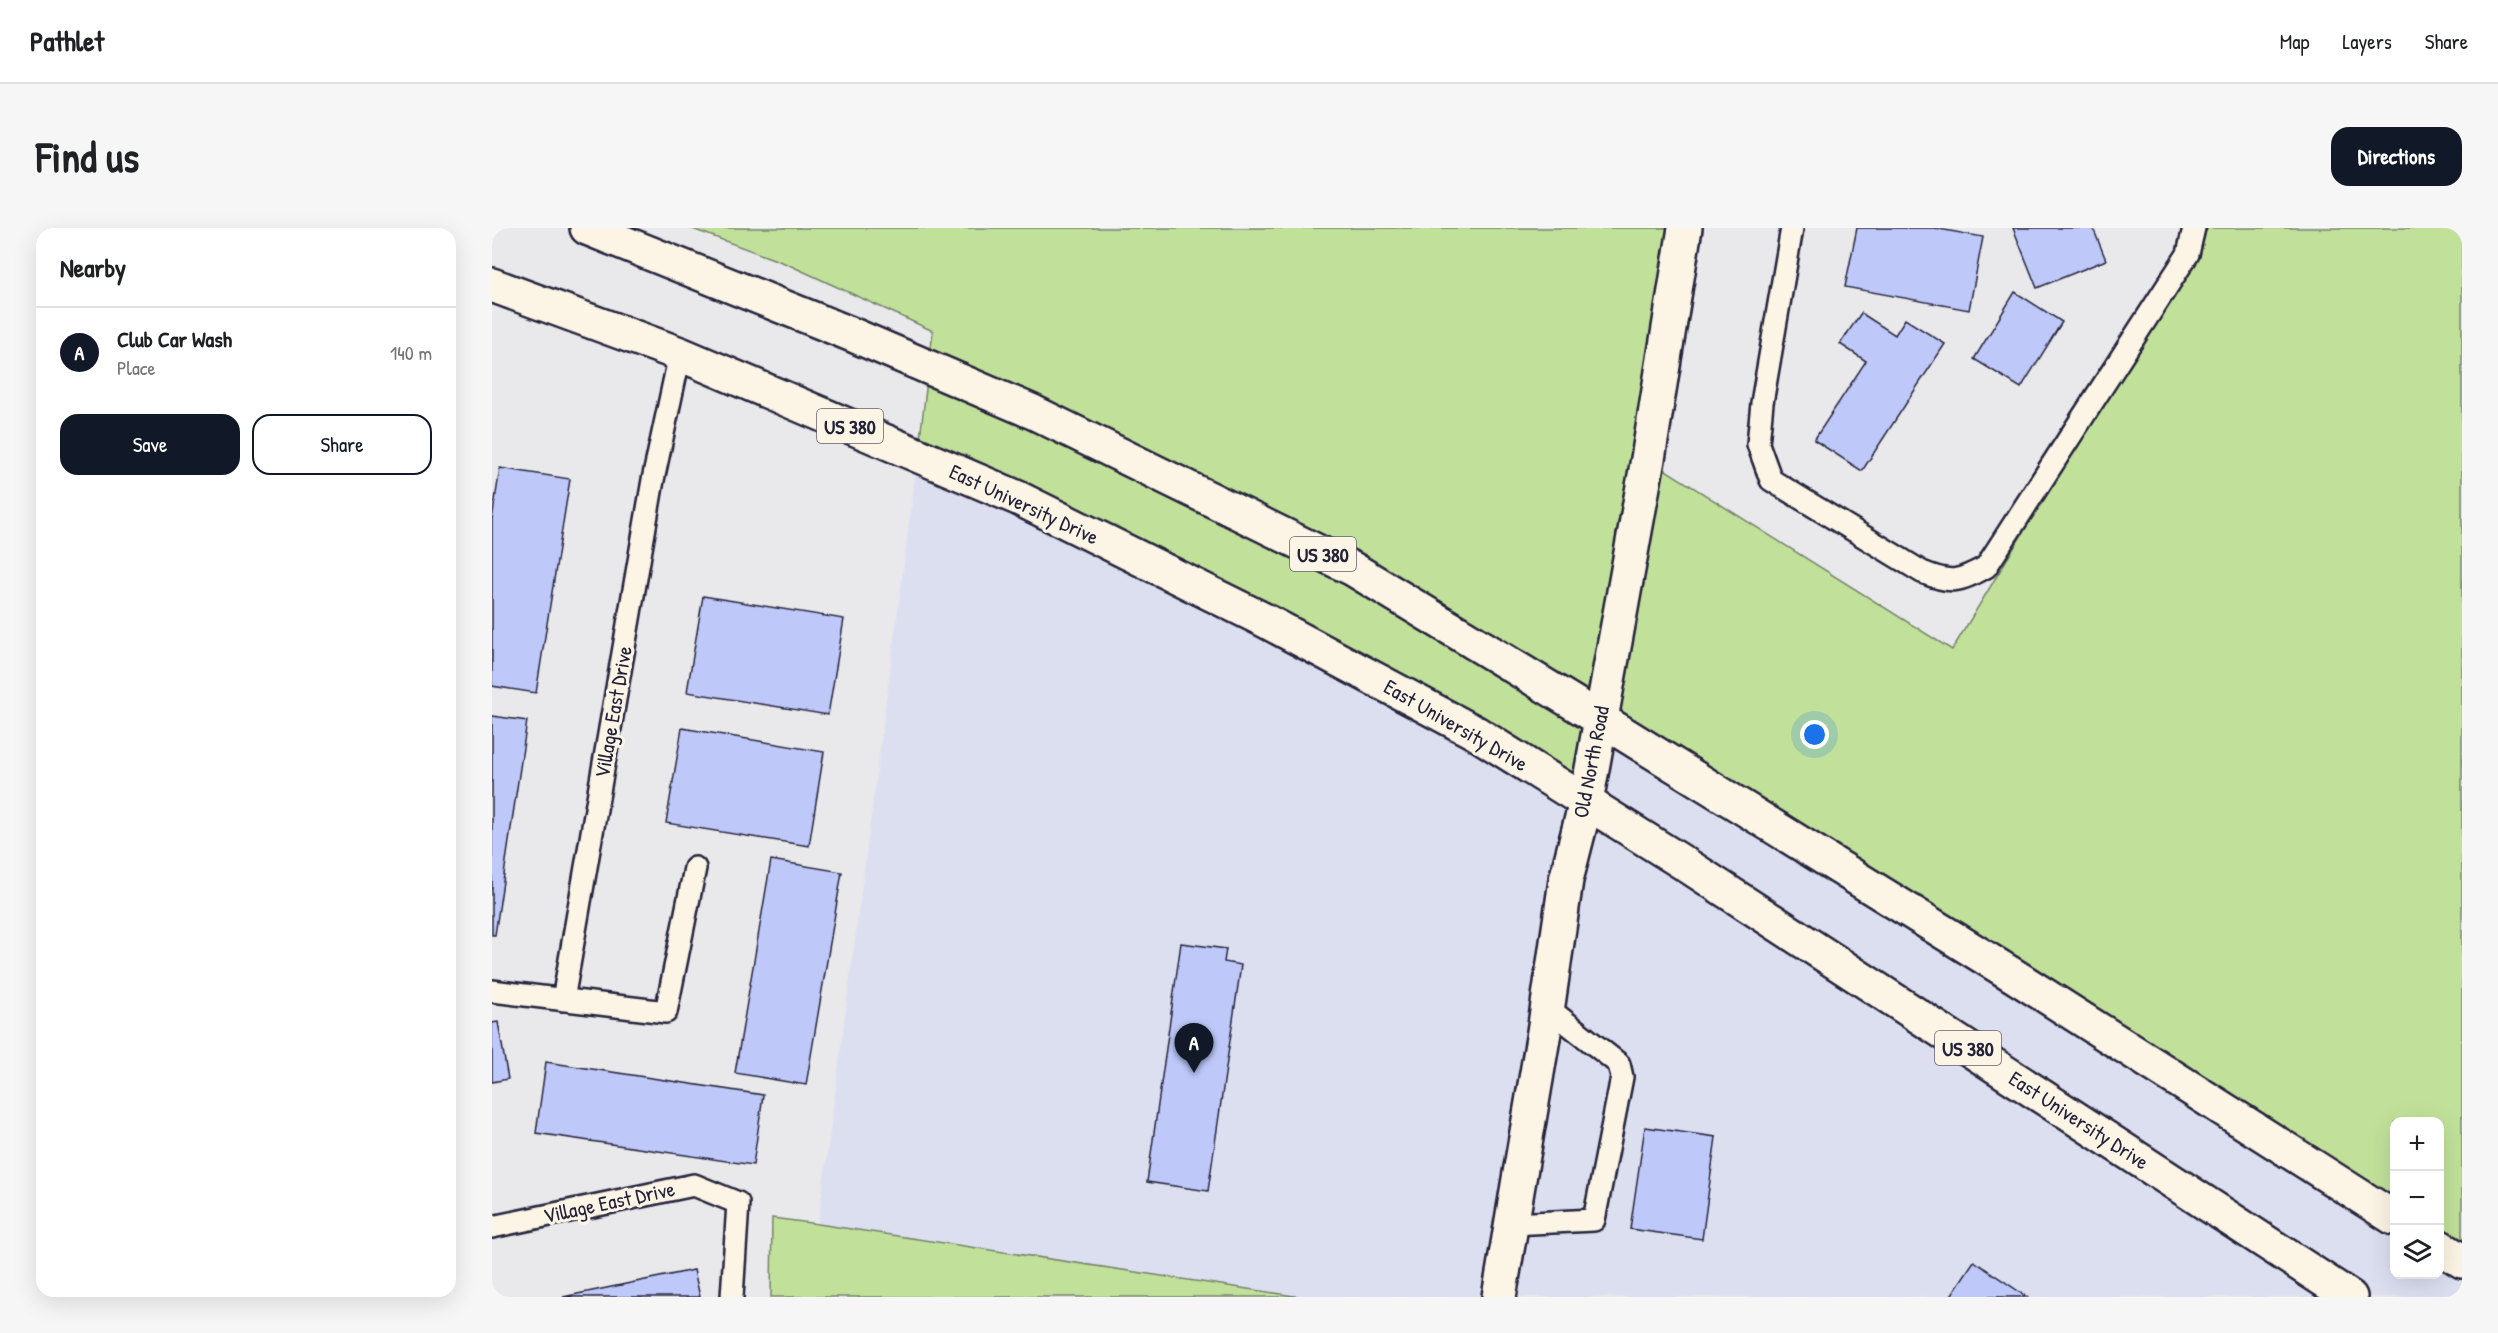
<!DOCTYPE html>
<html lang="en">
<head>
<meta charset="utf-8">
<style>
  body { margin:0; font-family:"Patrick Hand",sans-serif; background:#f6f6f6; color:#202124 }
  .controls { position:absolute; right:18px; bottom:18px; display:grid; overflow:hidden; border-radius:12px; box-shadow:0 6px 24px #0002 }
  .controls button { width:54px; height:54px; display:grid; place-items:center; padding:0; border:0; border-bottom:2px solid #e0e0e0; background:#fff; color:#202124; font:30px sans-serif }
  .you { position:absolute; left:1323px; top:507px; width:21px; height:21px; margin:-15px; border:4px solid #fff; border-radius:50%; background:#1a73e8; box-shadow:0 0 0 9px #1a73e833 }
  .badge { display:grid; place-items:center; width:39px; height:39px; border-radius:50%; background:#111827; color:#fff; font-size:20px; font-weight:700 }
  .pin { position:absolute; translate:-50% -50px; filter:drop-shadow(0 2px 3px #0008) }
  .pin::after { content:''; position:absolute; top:32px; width:21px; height:18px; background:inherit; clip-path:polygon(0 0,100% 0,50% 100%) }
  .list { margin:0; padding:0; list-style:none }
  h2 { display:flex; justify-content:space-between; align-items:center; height:78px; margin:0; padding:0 24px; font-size:26px }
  h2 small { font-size:20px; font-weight:400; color:#757577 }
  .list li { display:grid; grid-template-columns:39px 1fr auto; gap:18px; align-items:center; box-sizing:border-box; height:90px; padding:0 24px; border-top:2px solid #e0e0e0 }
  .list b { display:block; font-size:22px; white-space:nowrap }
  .list p { margin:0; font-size:20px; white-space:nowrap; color:#757577 }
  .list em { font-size:20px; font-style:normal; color:#757577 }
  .actions { display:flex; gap:12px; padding:18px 24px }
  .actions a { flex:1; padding:14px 0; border:2px solid #111827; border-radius:18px; text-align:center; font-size:21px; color:#111827 }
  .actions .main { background:#111827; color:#fff }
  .icon { flex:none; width:33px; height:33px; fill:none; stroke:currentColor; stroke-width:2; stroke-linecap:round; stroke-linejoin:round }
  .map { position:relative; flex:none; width:1970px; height:1069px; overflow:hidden; border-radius:18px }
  header { display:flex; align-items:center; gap:36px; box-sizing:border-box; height:84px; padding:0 30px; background:#fff; border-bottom:2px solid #e0e0e0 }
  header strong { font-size:28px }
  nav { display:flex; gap:33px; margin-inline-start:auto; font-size:21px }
  .intro { display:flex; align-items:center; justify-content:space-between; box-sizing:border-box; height:144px; padding:0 36px }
  h1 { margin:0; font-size:42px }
  .button { padding:15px 27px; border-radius:18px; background:#111827; color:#fff; font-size:21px; font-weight:700 }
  main { display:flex; gap:36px; padding:0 36px }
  aside { flex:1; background:#fff; border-radius:18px; box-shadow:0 6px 24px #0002 }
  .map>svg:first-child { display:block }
  .built { fill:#dcdff0 }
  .green { fill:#c1e19a; stroke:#72826a; stroke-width:1.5 }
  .building { fill:#bec9fa; stroke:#22223b; stroke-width:1.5 }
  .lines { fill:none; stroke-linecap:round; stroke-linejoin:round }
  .service-casing { stroke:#22223b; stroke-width:26 }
  .tertiary-casing { stroke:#22223b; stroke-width:38 }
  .primary-casing { stroke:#22223b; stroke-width:38 }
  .service { stroke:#fcf5e5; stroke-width:21 }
  .tertiary { stroke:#fcf5e5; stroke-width:33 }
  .primary { stroke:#fcf5e5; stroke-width:33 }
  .labels { text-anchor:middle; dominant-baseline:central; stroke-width:6; stroke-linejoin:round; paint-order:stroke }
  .shield { fill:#fcf5e5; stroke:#63616e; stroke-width:1.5 }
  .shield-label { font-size:20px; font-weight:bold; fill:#22223b }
  .street-label { font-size:21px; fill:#22223b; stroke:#fcf5e5 }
</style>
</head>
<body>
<header>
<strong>Pathlet</strong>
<nav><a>Map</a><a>Layers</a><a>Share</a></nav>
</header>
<div class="intro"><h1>Find us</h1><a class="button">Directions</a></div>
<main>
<aside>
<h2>Nearby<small></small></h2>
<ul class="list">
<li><span class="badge">A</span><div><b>Club Car Wash</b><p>Place</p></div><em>140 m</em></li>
</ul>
<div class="actions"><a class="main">Save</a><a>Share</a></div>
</aside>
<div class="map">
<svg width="1970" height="1069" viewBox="0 0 1970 1069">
  <rect width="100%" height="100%" fill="#e9e8eb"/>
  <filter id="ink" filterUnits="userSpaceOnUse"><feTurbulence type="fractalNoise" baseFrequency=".0167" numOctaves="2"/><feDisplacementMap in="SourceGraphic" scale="12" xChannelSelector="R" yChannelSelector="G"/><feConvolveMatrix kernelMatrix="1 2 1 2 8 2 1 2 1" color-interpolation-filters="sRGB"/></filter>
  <g filter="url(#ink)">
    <!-- built -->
    <path class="built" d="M426,227l682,264 794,499v56h46v-27l22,15v35h-1161l-483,-73z"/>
    <!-- green -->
    <path class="green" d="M198,0h995l-37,231 304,191 256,-422h254v1034l-22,-15v-125h-46v96l-794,-499 -14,83 -668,-347 15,-124 -146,-67z
      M280,990l46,6 483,73h-530z"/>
    <!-- building -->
    <path class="building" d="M1365,0h77l49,9 -14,73 -124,-23z
      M1521,0h80l13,32 -69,28z
      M1523,64l47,30 -41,66 -47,-29z
      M1369,85l34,22 10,-16 40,25 -83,127 -48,-31 52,-79 -26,-17z
      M8,240l70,11 -34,214 -44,-7v-166z
      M211,368l141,23 -16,96 -141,-23z
      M0,488l35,5 -32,214h-3z
      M190,500l142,24 -15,94 -143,-23z
      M279,632l71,12 -36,213 -71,-12z
      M689,715l45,6 -2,13 17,3 -33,226 -61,-9z
      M6,794l10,57 -16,3v-59z
      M54,834l217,33 -10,70 -217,-32z
      M1153,899l71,10 -14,102 -72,-10z
      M1482,1033l53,36h-77z
      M202,1042l6,27h-137z"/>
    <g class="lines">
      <defs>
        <path id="service" d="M1300,0l-30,175 -4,41 13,36 151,92c29,12 36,10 64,-5l202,-313 6,-26
          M0,763l174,21 29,-144
          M71,772l90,-520 27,-126
          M1020,996l82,-4 28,-143 -3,-13 -71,-56
          M0,999l202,-42 44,18 -6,94"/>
        <path id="tertiary" d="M1007,1069l45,-265 22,-152 20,-78 62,-343 37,-231"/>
        <path id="primary" d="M95,0l266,107 180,77 320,157 247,150 416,258 378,241
          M0,57l188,69 338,144 248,123 210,112 209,131 665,433
          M1948,1019l22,14"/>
      </defs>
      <!-- service casing -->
      <use href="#service" class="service-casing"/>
      <!-- tertiary casing -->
      <use href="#tertiary" class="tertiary-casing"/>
      <!-- primary casing -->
      <use href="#primary" class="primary-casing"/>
      <!-- service -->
      <use href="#service" class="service"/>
      <!-- tertiary -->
      <use href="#tertiary" class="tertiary"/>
      <!-- primary -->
      <use href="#primary" class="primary"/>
    </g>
  </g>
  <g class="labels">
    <!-- shield labels -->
    <g class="shield">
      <rect x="325" y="181" width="66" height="34" rx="4.5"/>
      <rect x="798" y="309" width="66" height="34" rx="4.5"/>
      <rect x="1443" y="803" width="66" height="34" rx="4.5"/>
    </g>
    <g class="shield-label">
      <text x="358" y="198">US 380</text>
      <text x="831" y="326">US 380</text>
      <text x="1476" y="820">US 380</text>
    </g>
    <!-- street labels -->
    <g class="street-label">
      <text transform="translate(532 276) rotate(25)">East University Drive</text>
      <text transform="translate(121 484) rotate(-80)">Village East Drive</text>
      <text transform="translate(964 497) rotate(30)">East University Drive</text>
      <text transform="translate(1099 534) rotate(-79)">Old North Road</text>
      <text transform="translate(1587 892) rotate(33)">East University Drive</text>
      <text transform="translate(117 974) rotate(-12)">Village East Drive</text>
    </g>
  </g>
</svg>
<div class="controls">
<button>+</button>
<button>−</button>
<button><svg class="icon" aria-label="layers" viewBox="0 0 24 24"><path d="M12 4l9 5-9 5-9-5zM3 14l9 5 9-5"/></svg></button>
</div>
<div class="you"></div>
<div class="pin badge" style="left:702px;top:845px">A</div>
</div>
</main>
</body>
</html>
